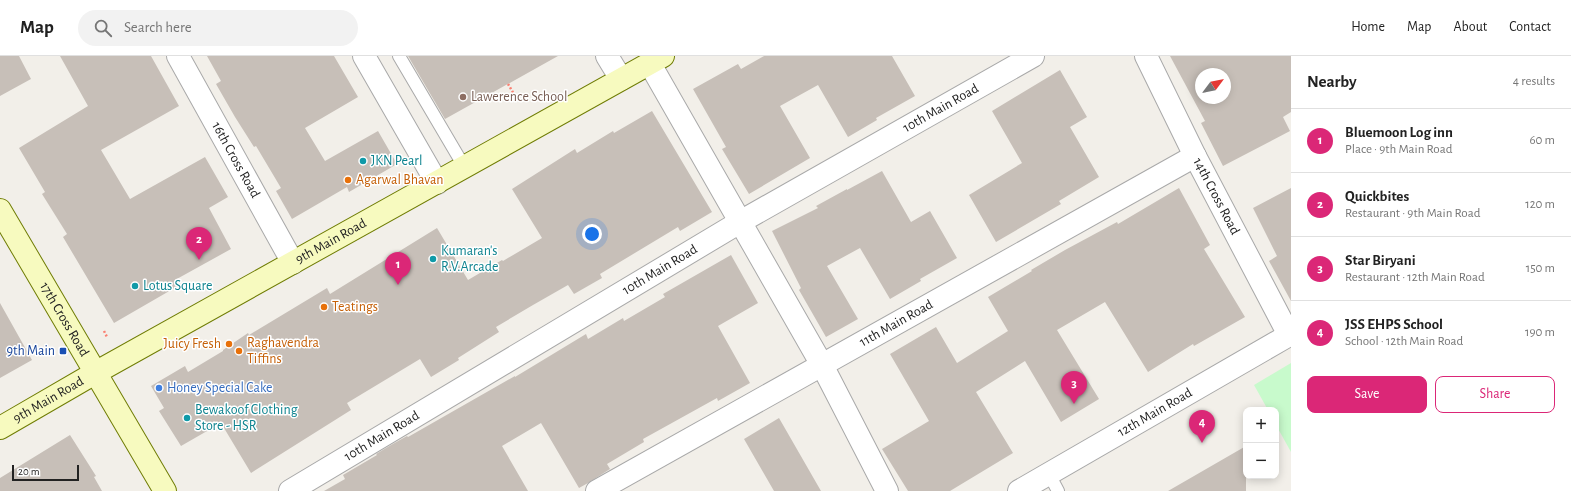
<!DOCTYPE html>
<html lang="en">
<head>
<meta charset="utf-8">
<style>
  body { margin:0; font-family:"Alegreya Sans",sans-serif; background:#f2f2f2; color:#222 }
  .controls { position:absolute; right:12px; bottom:12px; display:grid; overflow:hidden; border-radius:8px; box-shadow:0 2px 10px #0003 }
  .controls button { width:36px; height:36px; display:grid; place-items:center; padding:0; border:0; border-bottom:1px solid #e0e0e0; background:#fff; color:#222; font:20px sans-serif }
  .compass { position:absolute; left:1195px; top:12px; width:36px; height:36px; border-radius:50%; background:#fff; box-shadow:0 2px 10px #0003; rotate:58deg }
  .scale { position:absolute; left:12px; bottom:10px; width:67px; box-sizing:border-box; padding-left:4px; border:2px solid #222; border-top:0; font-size:11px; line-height:14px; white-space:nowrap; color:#222; -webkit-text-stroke:3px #fff; paint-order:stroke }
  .you { position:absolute; left:592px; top:178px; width:14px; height:14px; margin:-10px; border:3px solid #fff; border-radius:50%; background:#1a73e8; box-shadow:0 0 0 6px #1a73e833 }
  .badge { display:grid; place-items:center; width:26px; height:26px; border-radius:50%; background:#db2777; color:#fff; font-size:13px; font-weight:700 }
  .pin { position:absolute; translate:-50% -33px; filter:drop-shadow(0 1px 2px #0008) }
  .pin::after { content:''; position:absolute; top:21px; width:14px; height:12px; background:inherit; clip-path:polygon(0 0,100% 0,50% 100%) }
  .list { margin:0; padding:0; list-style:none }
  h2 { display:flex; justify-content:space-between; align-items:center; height:52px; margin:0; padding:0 16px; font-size:17px }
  h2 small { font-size:13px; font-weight:400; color:#767676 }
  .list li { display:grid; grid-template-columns:26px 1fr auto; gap:12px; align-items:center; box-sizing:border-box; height:64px; padding:0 16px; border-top:1px solid #e0e0e0 }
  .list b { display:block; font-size:15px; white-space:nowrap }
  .list p { margin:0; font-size:13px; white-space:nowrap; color:#767676 }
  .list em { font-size:13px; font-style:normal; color:#767676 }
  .actions { display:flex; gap:8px; padding:12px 16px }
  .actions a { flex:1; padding:9px 0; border:1px solid #db2777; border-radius:8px; text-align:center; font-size:14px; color:#db2777 }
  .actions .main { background:#db2777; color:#fff }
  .icon { flex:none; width:22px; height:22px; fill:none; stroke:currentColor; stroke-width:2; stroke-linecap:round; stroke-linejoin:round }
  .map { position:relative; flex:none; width:1291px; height:435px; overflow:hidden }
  header { display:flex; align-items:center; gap:24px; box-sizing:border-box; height:56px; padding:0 20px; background:#fff; border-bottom:1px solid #e0e0e0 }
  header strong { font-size:19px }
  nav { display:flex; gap:22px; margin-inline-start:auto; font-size:14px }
  .search { width:280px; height:36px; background:#f2f2f2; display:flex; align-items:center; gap:10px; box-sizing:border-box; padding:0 14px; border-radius:22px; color:#767676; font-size:15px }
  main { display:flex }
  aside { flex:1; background:#fff }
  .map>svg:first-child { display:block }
  .park { fill:#c8facc }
  .building { fill:#c7bfb8; fill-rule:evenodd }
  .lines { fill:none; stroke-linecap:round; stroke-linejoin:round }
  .lane-casing { stroke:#a9a9a9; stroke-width:14 }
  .street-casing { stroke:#a9a9a9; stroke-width:24 }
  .secondary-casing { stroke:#707d05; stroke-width:24 }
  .path { stroke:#fa8072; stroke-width:2.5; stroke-dasharray:2 2; stroke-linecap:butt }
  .lane { stroke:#fff; stroke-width:12 }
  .street { stroke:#fff; stroke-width:22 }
  .secondary { stroke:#f7fabf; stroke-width:22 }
  .education-dot { fill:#8d6e63; stroke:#fff; stroke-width:1.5 }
  .culture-dot { fill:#0f9aa8; stroke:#fff; stroke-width:1.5 }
  .food-dot { fill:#e8710a; stroke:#fff; stroke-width:1.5 }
  .transit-dot { fill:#1a4fb4; stroke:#fff; stroke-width:1.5 }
  .shop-dot { fill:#3f7fe0; stroke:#fff; stroke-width:1.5 }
  .labels { text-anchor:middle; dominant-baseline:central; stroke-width:3; stroke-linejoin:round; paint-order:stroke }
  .education-label { font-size:14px; fill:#785e54; stroke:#fff; text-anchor:start }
  .street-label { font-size:14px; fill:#222; stroke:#fff }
  .culture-label { font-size:14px; fill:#0d838f; stroke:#fff; text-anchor:start }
  .food-label { font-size:14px; fill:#c56008; stroke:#fff; text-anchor:start }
  .transit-label { font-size:14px; fill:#164399; stroke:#fff; text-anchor:end }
  .shop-label { font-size:14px; fill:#366cbe; stroke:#fff; text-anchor:start }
</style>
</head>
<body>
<header>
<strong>Map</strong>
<div class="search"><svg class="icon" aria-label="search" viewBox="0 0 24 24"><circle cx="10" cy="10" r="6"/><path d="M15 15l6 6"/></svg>Search here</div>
<nav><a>Home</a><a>Map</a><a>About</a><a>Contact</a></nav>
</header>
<main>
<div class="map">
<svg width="1291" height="435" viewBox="0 0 1291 435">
  <rect width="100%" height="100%" fill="#f2efe9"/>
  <!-- park -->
  <path class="park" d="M1291,307v89l-15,-27v-15h-8l-14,-25z"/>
  <!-- building -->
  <path class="building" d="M0,0h19l12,23 -31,17z
    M60,0h91l28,50 -78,44 29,49 75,-42 23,40 -19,11 22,41 -56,31 3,6 -64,37 -51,-86 4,-3 -25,-40 3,-2 -26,-44 69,-42z
    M207,0h127l24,41 -53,31 20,33 53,-30 19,33 -48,28 -2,-5 -55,32 -16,-28 5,-3 -25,-42 -2,1 -19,-30 -19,-33 5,-3z
    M408,0h150l-113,63z
    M764,0h128l23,40 -39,22 1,2 -29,17 -30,-52 -38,21 30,52 -61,36 -27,-45 4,-2 -33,-58 45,-25 3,5z
    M1170,0h121v56l-8,5 7,14 -67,35 -22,-43 4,-2zM1201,18h24v24h-24z
    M1060,14l27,47 -17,10 29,50 -40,24 2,3 -65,38 -27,-47 53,-32 -30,-52z
    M652,55l60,101 -32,19 -2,-4 -78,47 2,4 -28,16 -6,-9 -35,20 -37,22 3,5 -41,26 1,2 -28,17 -11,-18 -73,44 4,7 -100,63 -30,-50 -40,23 -22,-35 5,-3 -13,-22 34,-20 3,6 35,-21v-1l25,-17 1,2 78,-47 3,6 107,-66 31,52 34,-20 1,1 39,-23 -30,-49 63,-40 2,4 36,-22 1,2z
    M882,115l29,51 19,-11 27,47 -37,21 1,2 -31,18 -30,-51 -33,18 31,53 -32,18 -27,-47 2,-2 -29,-57 46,-23 -2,-2 31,-17v1z
    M1179,132l31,57 -6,4 41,68 -51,29 -1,-2 -45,28 -43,-70 -48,28 42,69 -38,23 -36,-61 -49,31 37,61 -63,38h-42l-26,-42 47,-28 -39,-67 46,-27 21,36 51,-32 -20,-34 44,-26 -1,-1 34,-20 52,-28 1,2z
    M1291,132v113l-22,-40 8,-5 -24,-48z
    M731,199l27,48 -40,23 32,57 -32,18 -1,-3 -74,41 1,3 -37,22 3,5 -22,14 -9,5 -38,-65 -39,23 26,45h-204l21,-12 -2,-4 34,-20 -1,-1 15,-9 16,-9 1,1 107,-61v1l71,-43 2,5 35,-21 1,3 41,-24 -2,-3z
    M0,247l32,57 -32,18z
    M779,362l42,73h-47l-30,-52z
    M70,379l26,41 -2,1 8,14h-102v-13z
    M1246,390v45h-78z"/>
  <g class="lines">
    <defs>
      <path id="lane" d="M399,0l66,112
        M1049,418l9,17"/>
      <g id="street">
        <path id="s1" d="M178,0l115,207"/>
        <path d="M364,0l73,127"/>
        <path d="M607,0l14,23"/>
        <path id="s2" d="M1146,0l49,100 94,179"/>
        <path d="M650,8l172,301 65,126"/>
        <path id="s3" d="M290,435l450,-269 293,-166"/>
        <path id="s4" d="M597,435l598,-335"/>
        <path id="s5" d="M1019,435l272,-157"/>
      </g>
      <g id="secondary">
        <path id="s6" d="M0,154l165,281"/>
        <path id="s7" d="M0,372l95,-55 568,-317"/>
      </g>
    </defs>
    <!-- lane casing -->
    <use href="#lane" class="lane-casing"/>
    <!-- street casing -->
    <use href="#street" class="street-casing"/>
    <!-- secondary casing -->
    <use href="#secondary" class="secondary-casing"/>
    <!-- path -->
    <path class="path" d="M508,28l10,17
      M104,275l3,6"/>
    <!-- lane -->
    <use href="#lane" class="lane"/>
    <!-- street -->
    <use href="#street" class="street"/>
    <!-- secondary -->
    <use href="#secondary" class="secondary"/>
  </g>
  <!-- markers -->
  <circle class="education-dot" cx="463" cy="41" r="4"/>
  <g class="culture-dot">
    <circle cx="363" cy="105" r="4"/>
    <circle cx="433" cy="203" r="4"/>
    <circle cx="135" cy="230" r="4"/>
    <circle cx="187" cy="362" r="4"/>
  </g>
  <g class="food-dot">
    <circle cx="348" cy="124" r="4"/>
    <circle cx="324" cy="251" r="4"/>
    <circle cx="229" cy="288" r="4"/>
    <circle cx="239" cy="295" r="4"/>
  </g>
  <rect class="transit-dot" x="59" y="291" width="8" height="8" rx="2"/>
  <circle class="shop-dot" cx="159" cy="332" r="4"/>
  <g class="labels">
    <!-- education labels -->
    <g class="education-label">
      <text x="471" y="41">Lawerence School</text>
    </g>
    <!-- street labels -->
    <g class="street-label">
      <text stroke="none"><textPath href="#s3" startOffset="755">10th Main Road</textPath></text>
      <text stroke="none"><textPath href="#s1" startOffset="119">16th Cross Road</textPath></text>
      <text stroke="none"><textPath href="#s2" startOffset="157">14th Cross Road</textPath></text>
      <text stroke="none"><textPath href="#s7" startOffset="380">9th Main Road</textPath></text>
      <text stroke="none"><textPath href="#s3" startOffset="431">10th Main Road</textPath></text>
      <text stroke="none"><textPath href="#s6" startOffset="127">17th Cross Road</textPath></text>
      <text stroke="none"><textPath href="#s4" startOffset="343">11th Main Road</textPath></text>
      <text stroke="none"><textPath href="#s7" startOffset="56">9th Main Road</textPath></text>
      <text stroke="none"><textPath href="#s5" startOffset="157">12th Main Road</textPath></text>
      <text stroke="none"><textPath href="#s3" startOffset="107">10th Main Road</textPath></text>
    </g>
    <!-- culture labels -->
    <g class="culture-label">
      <text x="371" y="105">JKN Pearl</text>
      <text x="441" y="195">Kumaran's<tspan x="441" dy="16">R.V.Arcade</tspan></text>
      <text x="143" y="230">Lotus Square</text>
      <text x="195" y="354">Bewakoof Clothing<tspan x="195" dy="16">Store - HSR</tspan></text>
    </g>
    <!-- food labels -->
    <g class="food-label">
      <text x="356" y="124">Agarwal Bhavan</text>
      <text x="332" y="251">Teatings</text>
      <text x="247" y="287">Raghavendra<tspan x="247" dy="16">Tiffins</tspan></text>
      <text x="221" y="288" text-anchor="end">Juicy Fresh</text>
    </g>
    <!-- transit labels -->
    <g class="transit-label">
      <text x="55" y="295">9th Main</text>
    </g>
    <!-- shop labels -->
    <g class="shop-label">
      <text x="167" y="332">Honey Special Cake</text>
    </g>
  </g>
</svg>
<div class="controls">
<button>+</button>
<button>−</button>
</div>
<svg class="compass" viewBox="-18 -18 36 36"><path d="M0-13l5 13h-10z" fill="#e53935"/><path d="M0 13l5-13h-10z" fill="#767676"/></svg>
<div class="scale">20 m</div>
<div class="you"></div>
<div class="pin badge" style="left:398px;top:229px">1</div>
<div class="pin badge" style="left:199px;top:204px">2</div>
<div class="pin badge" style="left:1074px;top:348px">3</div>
<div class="pin badge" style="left:1202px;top:387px">4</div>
</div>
<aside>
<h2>Nearby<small>4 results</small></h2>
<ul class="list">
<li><span class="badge">1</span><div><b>Bluemoon Log inn</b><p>Place · 9th Main Road</p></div><em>60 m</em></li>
<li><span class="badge">2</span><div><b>Quickbites</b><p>Restaurant · 9th Main Road</p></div><em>120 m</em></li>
<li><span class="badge">3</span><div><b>Star Biryani</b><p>Restaurant · 12th Main Road</p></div><em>150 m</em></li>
<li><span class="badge">4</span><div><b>JSS EHPS School</b><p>School · 12th Main Road</p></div><em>190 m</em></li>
</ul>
<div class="actions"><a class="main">Save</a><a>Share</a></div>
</aside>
</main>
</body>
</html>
